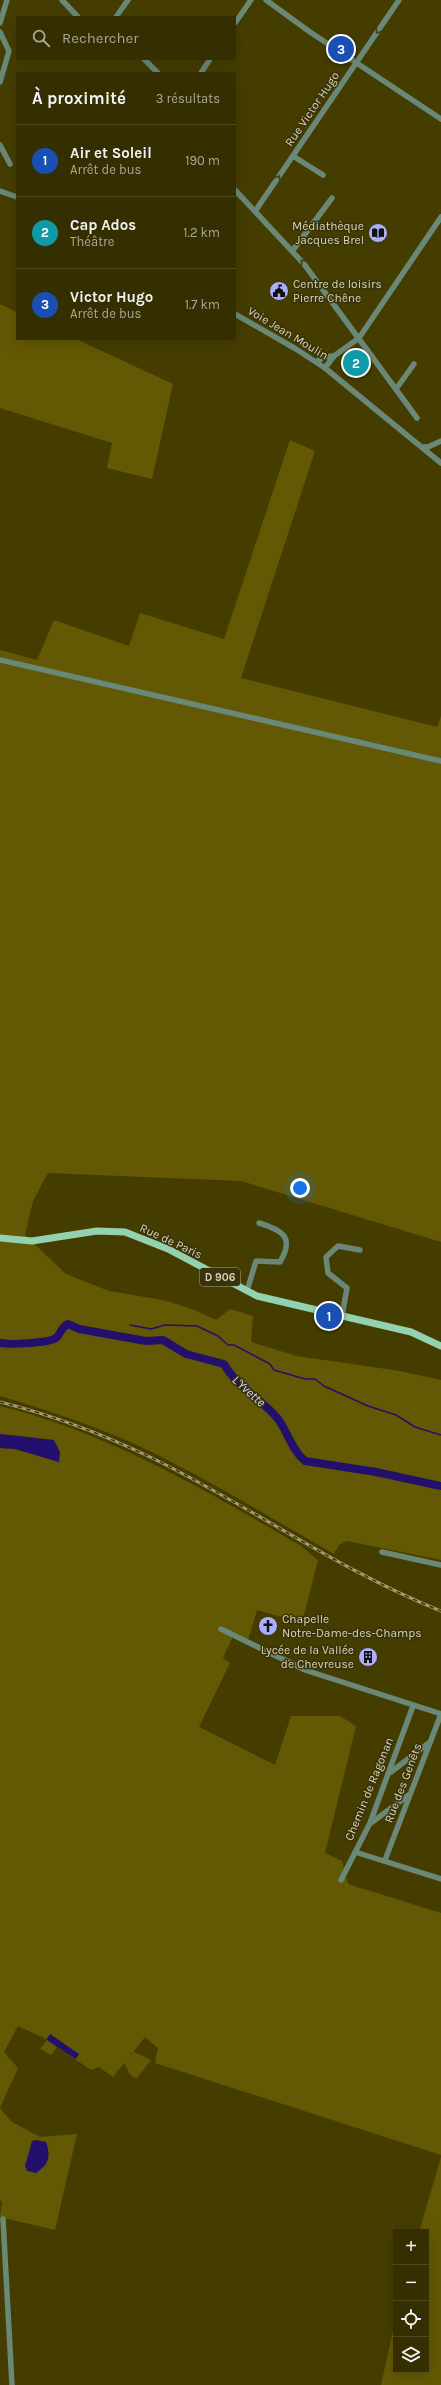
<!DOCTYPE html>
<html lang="fr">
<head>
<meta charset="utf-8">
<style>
  body { margin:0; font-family:Karla,sans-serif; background:#3f3a0f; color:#f1f3f6 }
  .controls { position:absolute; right:12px; bottom:12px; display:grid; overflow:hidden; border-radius:0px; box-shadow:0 4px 16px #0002 }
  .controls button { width:36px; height:36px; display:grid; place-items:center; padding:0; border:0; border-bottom:1px solid #4e4a22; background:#342e00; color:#f1f3f6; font:20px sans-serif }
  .you { position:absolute; left:300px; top:1188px; width:14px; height:14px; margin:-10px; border:3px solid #fff; border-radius:50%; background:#1a73e8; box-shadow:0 0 0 6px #1a73e833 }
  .badge { display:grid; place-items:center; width:26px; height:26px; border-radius:50%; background:#abaffb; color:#fff; font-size:13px; font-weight:700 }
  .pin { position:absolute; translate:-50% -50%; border:2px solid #fff; box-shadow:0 1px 4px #0006 }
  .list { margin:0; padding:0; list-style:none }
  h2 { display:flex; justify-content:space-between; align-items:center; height:52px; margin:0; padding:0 16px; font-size:17px }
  h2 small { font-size:13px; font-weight:400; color:#a9a899 }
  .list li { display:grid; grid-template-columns:26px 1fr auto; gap:12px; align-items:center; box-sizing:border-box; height:72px; padding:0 16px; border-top:1px solid #4e4a22 }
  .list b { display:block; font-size:15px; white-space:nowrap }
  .list p { margin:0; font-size:13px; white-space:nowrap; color:#a9a899 }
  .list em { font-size:13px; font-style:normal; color:#a9a899 }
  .icon { flex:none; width:22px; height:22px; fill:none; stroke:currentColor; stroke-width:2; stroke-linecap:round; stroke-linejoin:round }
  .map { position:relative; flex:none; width:441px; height:2385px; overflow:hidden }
  .search { position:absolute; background:#342e00; box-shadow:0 4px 16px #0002; left:16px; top:16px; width:220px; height:44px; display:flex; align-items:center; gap:10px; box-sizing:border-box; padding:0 14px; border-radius:0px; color:#a9a899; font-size:15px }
  .panel { position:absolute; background:#342e00; box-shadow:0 4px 16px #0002; left:16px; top:72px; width:220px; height:268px; border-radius:0px }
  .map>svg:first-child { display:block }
  .green { fill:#635803 }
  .water { fill:#23106c }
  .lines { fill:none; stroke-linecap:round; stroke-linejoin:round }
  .stream { stroke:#23106c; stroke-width:1.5 }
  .river { stroke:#23106c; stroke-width:8 }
  .minor { stroke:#6a8878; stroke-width:5.5 }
  .major { stroke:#92d2b1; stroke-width:7 }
  .rail-casing { stroke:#a29c6f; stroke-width:3 }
  .rail { stroke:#38330c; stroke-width:1.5; stroke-dasharray:4.5; stroke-linecap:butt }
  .oneway { stroke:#40401c }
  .labels { text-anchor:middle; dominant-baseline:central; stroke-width:3; stroke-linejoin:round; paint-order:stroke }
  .shield { fill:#38330c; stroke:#a9a480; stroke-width:1 }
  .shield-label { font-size:11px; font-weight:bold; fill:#dad5b2 }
  .street-label { font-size:12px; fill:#dad5b2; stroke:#38330c }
  .poi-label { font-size:12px; fill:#dad5b2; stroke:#38330c; text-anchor:end }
  .water-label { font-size:13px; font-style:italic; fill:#d7d9f3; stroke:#38330c }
</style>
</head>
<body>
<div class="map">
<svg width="441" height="2385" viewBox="0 0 441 2385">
  <rect width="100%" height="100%" fill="#453d00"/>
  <!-- green -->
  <path class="green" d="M0,304l17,8v27h59l97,45 -21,95 -45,-11 5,-25 -112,-35z
    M290,440l25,11 -74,227 196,49 4,-11v526l-200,-61 -193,-8 -15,28 -8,34 41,39 43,17 54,9 29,9 24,11 14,-11 23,7 -2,26 46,14 103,15 41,9v180l-94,-19 -8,4 -5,9c-65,-37 -129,-77 -197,-109 -44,-20 -90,-35 -137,-49v-746l37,10 17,-40 75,26 11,-33 84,26z
    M0,1406c109,27 205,84 301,140l17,14 -16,63 -45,-13 -9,30 -14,-6 -11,24 7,5 -31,64 76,38 16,-49h49l16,10 -31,127 17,8 6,23 93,29v242l-286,-92 3,-15 -13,-11 -18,23 7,-8 17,8 -14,18 -6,-2 -7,-13 -11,14 -14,-10 -8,3 -34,-23 -6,8 -11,-6 7,-9 28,19 4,-5 -30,-19 -3,4 -28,-13 -14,26 14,16 -18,40 12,14 28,15 37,-3 -22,96 -55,-13 2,-15 -2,-2v-752l15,1 44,13 -5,-22 -54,-6z
    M441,2157v228h-60l15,-68v53h30v-138h-7z"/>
  <!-- water -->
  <path class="water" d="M0,1434l54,6 6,12 -1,10 -44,-13 -15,-1z
    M50,2034l29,20 -3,5 -29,-19z
    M36,2140l10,2c5,15 3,22 -10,31l-9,-2 -2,-5 7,-25z"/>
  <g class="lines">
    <!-- stream -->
    <path class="stream" d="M130,1325l21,4 14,-4 32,1 21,10 10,9h6l36,19 4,6 31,9h10l9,7 44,20 28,9 19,12 26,8"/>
    <!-- river -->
    <path class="river" d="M0,1343c8,2 49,0 56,-5 5,-4 5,-11 12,-14l11,5 67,12 17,-1 23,14 38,10c12,22 38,35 54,55 10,13 14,32 27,42l71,11 65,14"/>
    <!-- minor -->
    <path class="minor" d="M62,0l16,17
      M266,0l44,32 131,87
      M116,17l12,-17
      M0,23l7,-23
      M235,23l16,-23
      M0,32l9,19 -9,31
      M144,59l14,14
      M201,73l9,-14
      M0,145l10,19
      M293,156l30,19
      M235,190l69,74 113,154
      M0,191l17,6
      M256,210l143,-210
      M293,250l39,-52
      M235,314l61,35 29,19 116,95
      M316,362l8,-5 9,-1
      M325,368l9,-12 25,-18 82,-121
      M396,389l18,-25
      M422,447h6l13,-6
      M0,660l441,101
      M247,1291l9,-30 24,1c15,-25 2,-32 -21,-39
      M342,1316l5,-28 -19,-15 -2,-16 12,-11 22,4
      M382,1552l59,13
      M221,1629l84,41 136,44
      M391,1772l39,-30
      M371,1823l39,-29
      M355,1852l86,27
      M385,1860l56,-146
      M341,1880l29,-57 43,-117
      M3,2219l9,166"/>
    <!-- major -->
    <path class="major" d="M0,1238l32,3 65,-10 28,1 43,17 89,47 154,36 30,14"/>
    <defs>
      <path id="rail" d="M0,1402c52,13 102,32 150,55 99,48 188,113 291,154"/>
    </defs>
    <!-- rail casing -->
    <use href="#rail" class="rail-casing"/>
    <!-- rail -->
    <use href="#rail" class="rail"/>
  </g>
  <!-- one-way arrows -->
  <defs><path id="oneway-chevron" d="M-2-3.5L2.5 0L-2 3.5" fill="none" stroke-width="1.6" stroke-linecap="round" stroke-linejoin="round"/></defs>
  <g class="oneway">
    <use href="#oneway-chevron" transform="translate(378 31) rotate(124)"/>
    <use href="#oneway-chevron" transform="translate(278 178) rotate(-56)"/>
    <use href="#oneway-chevron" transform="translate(303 262) rotate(-129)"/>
  </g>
  <!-- icons -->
  <defs>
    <symbol id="library-disc" viewBox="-11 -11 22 22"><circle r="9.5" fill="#abaffb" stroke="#38330c"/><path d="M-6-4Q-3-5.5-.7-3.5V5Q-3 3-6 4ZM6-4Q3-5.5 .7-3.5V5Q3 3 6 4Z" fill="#111"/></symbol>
    <symbol id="civic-disc" viewBox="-11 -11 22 22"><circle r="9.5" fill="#abaffb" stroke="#38330c"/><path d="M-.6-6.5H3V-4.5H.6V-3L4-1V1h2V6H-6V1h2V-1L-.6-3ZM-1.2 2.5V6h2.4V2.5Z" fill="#111"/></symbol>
    <symbol id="church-disc" viewBox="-11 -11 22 22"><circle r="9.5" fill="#abaffb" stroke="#38330c"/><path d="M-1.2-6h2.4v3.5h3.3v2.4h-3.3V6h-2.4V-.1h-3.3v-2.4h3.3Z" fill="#111"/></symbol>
    <symbol id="building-disc" viewBox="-11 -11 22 22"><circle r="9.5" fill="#abaffb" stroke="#38330c"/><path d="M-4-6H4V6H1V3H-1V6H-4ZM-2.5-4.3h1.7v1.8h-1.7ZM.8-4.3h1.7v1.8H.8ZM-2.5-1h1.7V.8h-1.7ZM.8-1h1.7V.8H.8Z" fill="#111"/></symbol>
  </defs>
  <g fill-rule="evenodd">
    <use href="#library-disc" x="367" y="222" width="22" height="22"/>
    <use href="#civic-disc" x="268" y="280" width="22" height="22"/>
    <use href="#church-disc" x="257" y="1615" width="22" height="22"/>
    <use href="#building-disc" x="357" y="1646" width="22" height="22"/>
  </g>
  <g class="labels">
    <!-- shield labels -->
    <rect class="shield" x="200" y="1268" width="40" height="18" rx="3"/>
    <g class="shield-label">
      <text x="220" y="1277">D 906</text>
    </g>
    <!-- street labels -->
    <g class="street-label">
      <text transform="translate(312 109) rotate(-56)">Rue Victor Hugo</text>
      <text transform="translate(288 333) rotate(31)">Voie Jean Moulin</text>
      <text transform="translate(171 1241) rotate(25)">Rue de Paris</text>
      <text transform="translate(403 1783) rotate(-69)">Rue des Genêts</text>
      <text transform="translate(369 1789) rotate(-68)">Chemin de Ragonan</text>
    </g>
    <!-- poi labels -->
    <g class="poi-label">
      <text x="364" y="226">Médiathèque<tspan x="364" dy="14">Jacques Brel</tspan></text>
      <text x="293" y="284" text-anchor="start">Centre de loisirs<tspan x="293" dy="14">Pierre Chêne</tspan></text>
      <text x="282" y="1619" text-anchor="start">Chapelle<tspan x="282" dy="14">Notre-Dame-des-Champs</tspan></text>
      <text x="354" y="1650">Lycée de la Vallée<tspan x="354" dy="14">de Chevreuse</tspan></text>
    </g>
    <!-- water labels -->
    <g class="water-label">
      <text transform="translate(249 1391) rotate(42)">L'Yvette</text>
    </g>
  </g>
</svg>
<div class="controls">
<button>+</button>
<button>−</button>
<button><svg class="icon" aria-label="locate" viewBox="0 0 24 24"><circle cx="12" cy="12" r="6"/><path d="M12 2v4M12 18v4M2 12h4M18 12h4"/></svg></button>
<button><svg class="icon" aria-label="layers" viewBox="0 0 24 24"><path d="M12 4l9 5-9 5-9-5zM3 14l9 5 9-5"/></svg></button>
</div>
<div class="you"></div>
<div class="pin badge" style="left:329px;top:1316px;background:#1a4fb4">1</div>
<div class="pin badge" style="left:356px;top:363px;background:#0f9aa8">2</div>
<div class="pin badge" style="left:341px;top:49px;background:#1a4fb4">3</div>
<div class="search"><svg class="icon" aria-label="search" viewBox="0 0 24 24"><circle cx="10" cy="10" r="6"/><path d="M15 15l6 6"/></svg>Rechercher</div>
<section class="panel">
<h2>À proximité<small>3 résultats</small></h2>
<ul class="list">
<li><span class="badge" style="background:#1a4fb4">1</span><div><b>Air et Soleil</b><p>Arrêt de bus</p></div><em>190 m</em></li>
<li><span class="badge" style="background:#0f9aa8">2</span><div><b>Cap Ados</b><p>Théâtre</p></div><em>1.2 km</em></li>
<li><span class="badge" style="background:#1a4fb4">3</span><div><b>Victor Hugo</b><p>Arrêt de bus</p></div><em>1.7 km</em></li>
</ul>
</section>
</div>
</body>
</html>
